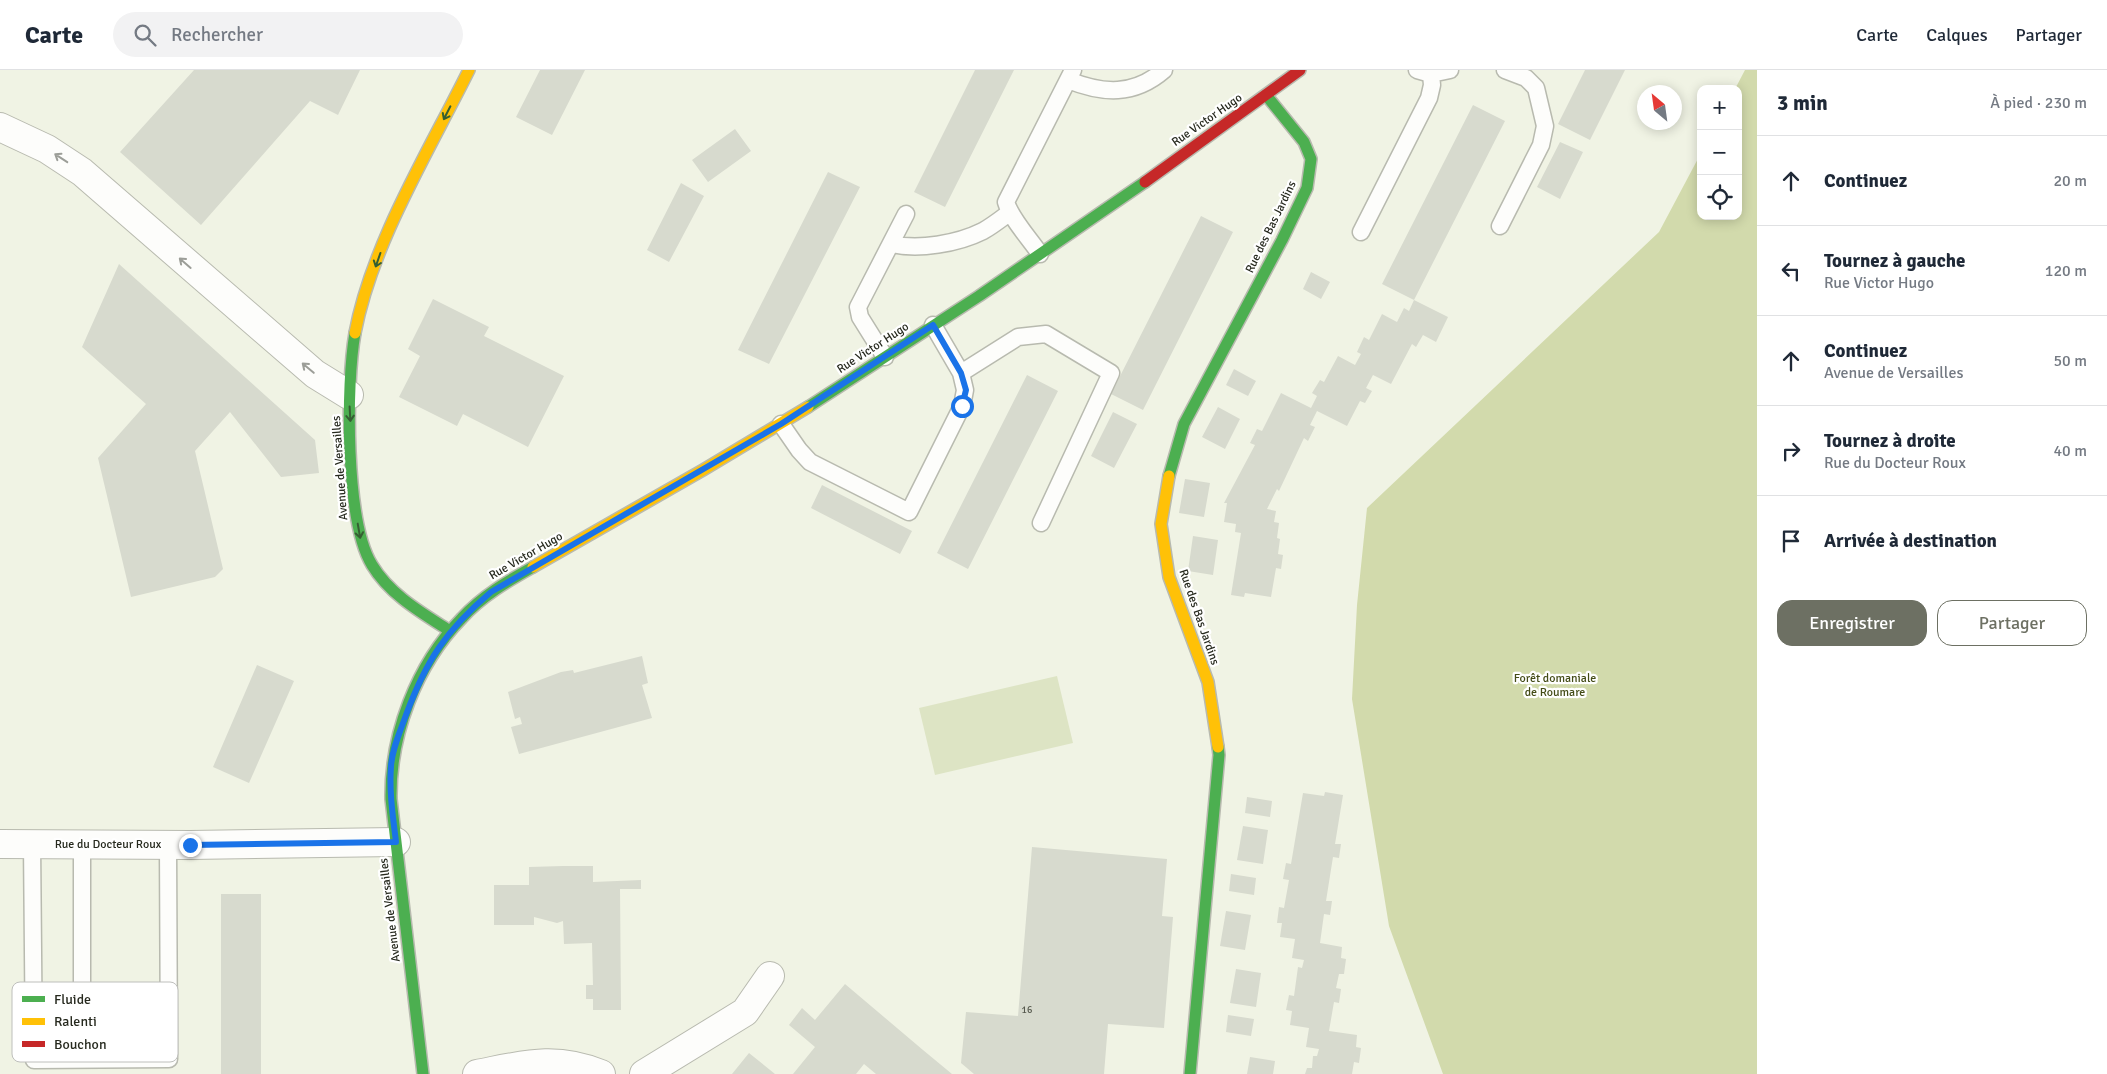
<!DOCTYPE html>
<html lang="fr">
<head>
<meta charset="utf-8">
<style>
  body { margin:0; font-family:Signika,sans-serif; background:#f2f2f3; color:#1f2937 }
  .controls { position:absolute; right:15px; top:15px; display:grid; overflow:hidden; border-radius:10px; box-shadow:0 2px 12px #0003 }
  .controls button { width:45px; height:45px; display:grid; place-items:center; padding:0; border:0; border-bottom:1px solid #e0e1e3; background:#fff; color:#1f2937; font:25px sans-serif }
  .compass { position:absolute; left:1637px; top:15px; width:45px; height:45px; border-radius:50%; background:#fff; box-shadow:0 2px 12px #0003; rotate:331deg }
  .stop { position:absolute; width:15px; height:15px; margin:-11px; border:4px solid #1a73e8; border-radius:50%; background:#fff }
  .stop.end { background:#1a73e8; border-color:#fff; box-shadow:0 1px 5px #0008 }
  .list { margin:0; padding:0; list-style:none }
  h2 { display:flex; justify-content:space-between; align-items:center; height:65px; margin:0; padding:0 20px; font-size:21px }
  h2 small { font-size:16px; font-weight:400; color:#747a83 }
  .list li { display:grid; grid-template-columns:32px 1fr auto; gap:15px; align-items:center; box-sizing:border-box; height:90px; padding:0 20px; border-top:1px solid #e0e1e3 }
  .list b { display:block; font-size:19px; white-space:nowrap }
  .list p { margin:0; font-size:16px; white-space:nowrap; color:#747a83 }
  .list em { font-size:16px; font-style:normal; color:#747a83 }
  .actions { display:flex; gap:10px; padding:15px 20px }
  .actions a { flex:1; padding:11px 0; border:1px solid #6d7063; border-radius:15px; text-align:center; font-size:18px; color:#6d7063 }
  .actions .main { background:#6d7063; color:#fff }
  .icon { flex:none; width:28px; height:28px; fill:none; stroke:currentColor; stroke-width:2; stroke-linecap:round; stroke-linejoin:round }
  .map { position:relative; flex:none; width:1757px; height:1004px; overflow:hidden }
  header { display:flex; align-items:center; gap:30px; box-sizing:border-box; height:70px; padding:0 25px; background:#fff; border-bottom:1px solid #e0e1e3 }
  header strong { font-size:24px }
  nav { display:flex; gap:28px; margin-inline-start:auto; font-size:18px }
  .search { width:350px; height:45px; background:#f2f2f3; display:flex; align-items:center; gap:12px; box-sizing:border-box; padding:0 18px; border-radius:28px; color:#747a83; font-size:19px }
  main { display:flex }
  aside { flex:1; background:#fff }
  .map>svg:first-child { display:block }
  .green { fill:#dde4c4 }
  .forest { fill:#d2daac }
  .building { fill:#d7dace }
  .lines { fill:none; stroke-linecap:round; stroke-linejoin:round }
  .lane-casing { stroke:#b8baaf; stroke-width:19 }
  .street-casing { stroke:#b8baaf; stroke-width:30 }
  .fast-casing { stroke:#b8baaf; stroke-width:14 }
  .slow-casing { stroke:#b8baaf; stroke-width:14 }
  .jam-casing { stroke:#b8baaf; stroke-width:14 }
  .lane { stroke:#fdfdfb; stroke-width:16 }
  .street { stroke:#fdfdfb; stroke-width:28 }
  .fast { stroke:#4caf50; stroke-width:11 }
  .slow { stroke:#ffc107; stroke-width:11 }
  .jam { stroke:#c62828; stroke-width:11 }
  .oneway { stroke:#355f32 }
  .oneway2 { stroke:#9c9e98 }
  .route { stroke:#1a73e8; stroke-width:6 }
  .labels { text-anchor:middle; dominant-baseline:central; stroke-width:4.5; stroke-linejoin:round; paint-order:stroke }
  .number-label { font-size:10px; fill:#54574c }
  .street-label { font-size:12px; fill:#26291e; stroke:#fff }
  .park-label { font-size:12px; fill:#444c17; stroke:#fff }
  .key { fill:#fff; stroke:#bebfbc; stroke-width:1 }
  .key-label { font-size:14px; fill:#26291e }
</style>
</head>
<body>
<header>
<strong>Carte</strong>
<div class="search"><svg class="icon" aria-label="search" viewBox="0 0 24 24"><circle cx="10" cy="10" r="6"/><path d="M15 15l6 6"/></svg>Rechercher</div>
<nav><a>Carte</a><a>Calques</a><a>Partager</a></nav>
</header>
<main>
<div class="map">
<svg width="1757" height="1004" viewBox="0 0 1757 1004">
  <rect width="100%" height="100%" fill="#f0f3e4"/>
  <!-- green -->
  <path class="green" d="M1057,606l16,67 -138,32 -16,-67z"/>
  <!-- forest -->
  <path class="forest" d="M1745,0h12v1004h-314l-54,-148 -37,-227 5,-94 10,-97 292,-276 42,-79v63h37v-127h-3z"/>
  <!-- building -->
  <path class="building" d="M194,0h166l-22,45 -28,-14 -109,124 -81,-73z
    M540,0h45l-33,65 -36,-18z
    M975,0h39l-69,137 -31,-15z
    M1585,0h40l-35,70 -32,-16z
    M1473,35l32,16 -91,179 -32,-16z
    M735,59l16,22 -43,31 -16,-22z
    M1560,72l23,10 -23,47 -23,-12z
    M828,102l32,15 -91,177 -31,-14z
    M681,113l23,13 -35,66 -22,-12z
    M1201,146l32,16 -90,178 -32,-16z
    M119,194l196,176 4,33 -38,4 -51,-65 -35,39 28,118 -8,8 -84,20 -33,-139 48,-54 -64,-57z
    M1311,202l19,10 -9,17 -18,-10z
    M433,229l56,28 -5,9 80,40 -36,71 -65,-33 -6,12 -58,-29 21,-41 -12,-7z
    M1414,230l34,17 -12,25 -13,-7 -7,12 -4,-3 -21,40 -18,-9 -7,13 6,3 -7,12 -5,-2 -13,25 -30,-15 -7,14 5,2 -7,14 -4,-3 -25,53 -2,-2 -10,20 9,2 -2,11 5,1 -2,15 3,1 -2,15 5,1 -2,14 -5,-1 -5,29 -26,-4 -1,4 -13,-2 10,-62 -6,-1 1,-8 -12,-2 3,-19h-3l31,-58 -5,-2 7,-14 5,2 19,-38 30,15 6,-12 -5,-3 8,-13 4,2 14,-26 17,9 6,-11 -4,-2 7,-15 5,3 13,-26 15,8 7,-14 5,3z
    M1234,299l22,12 -8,15 -22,-11z
    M1027,305l31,16 -90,178 -31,-16z
    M1218,337l22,12 -15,30 -23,-12z
    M1113,342l24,12 -23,44 -23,-12z
    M1185,409l25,4 -6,34 -25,-4z
    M822,415l90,46 -12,23 -89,-46z
    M1193,466l25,4 -5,35 -25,-4z
    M642,586l6,27 -6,2 10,33 -133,36 -8,-27 11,-3 -2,-7 -5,2 -7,-27 53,-20 12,-2 1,3z
    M257,595l37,16 -45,102 -36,-16z
    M1325,722l18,3 -8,49h6l-2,14 -6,-1 -7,44h6l-2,14 -6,-1 -4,29 22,4 -1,11 5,1 -2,15h-5l-3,14 5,1 -2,14 -5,-1 -5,29 28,4 -1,12 5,1 -2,15 -5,-1 -2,12h-47l2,-6h5l1,-12h4l2,-7 -13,-2 3,-19 -19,-3 2,-14 -6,-1 3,-15 5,1 4,-29 4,1 2,-8 -12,-2 3,-19 -15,-2 2,-14h-5l2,-16 5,1 5,-28 -6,-1 3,-16 5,1 12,-71 21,3z
    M1247,727l25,4 -2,16 -25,-4z
    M1243,756l25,4 -5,34 -26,-4z
    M1032,777l135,12 -5,57 11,1 -9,111 -56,-4 -4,50h-130l-13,-11 5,-51 52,4z
    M563,796h30v16l48,-2v9h-21l1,121h-28v-11h-7v-14h7l-1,-42 -28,1 -1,-23 -6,2 -23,-6v8h-40v-40h35v-18z
    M1231,804l25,4 -2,17 -25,-4z
    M221,824h40v180h-40z
    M1226,841l25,4 -6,35 -25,-4z
    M1236,899l25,4 -5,34 -26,-4z
    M845,914l78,66 29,24h-76l-12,-10 -8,10h-63l22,-27 -26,-22 13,-17 13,12z
    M1228,945l26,4 -3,17 -25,-4z
    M749,983l26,21h-43z
    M1250,987l25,4 -2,13h-26z"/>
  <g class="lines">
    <defs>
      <path id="lane" d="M1431,4l19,-4
        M1068,10c35,14 66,16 96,-10
        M1500,156l41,-81 4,-19 -9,-38 -10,-10 -21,-8
        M1361,162l68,-134 3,-13 -1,-11 -14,-4
        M891,174c28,6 66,0 92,-13 9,-5 18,-12 26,-18
        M1040,184c-10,-15 -29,-35 -34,-52l67,-132
        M885,287l-25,-40 -2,-10 48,-93
        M961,303l57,-36 28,-3 65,39 -70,150
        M781,354l18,26 11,12 99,50 53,-106 3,-16 -4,-17 -28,-48
        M32,773l2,217 135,-1 -1,-214
        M82,775v214"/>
      <path id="street" d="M0,57l47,22 35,23 233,202 34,21
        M0,774l190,1 206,-3
        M477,1004c46,-9 78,-19 124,0
        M644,1004l101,-62 25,-36"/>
      <path id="fast" d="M355,263c-9,51 -10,188 17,232 18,30 50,48 78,66
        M808,337l171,-111 166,-114
        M1169,406l15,-52 98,-184 25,-52 4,-29 -7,-17 -38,-47
        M423,1004l-32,-275c-1,-64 25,-134 71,-181 20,-22 46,-37 71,-51
        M1190,1004l29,-319 -1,-8"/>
      <path id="slow" d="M355,263c17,-90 74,-182 114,-263
        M1169,406l-8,48 8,53 39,105 10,65
        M533,497l170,-97 105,-63"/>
      <path id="jam" d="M1145,112l155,-112"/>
    </defs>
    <!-- lane casing -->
    <use href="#lane" class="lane-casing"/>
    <!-- street casing -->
    <use href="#street" class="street-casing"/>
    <!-- fast casing -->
    <use href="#fast" class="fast-casing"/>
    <!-- slow casing -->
    <use href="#slow" class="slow-casing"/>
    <!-- jam casing -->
    <use href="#jam" class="jam-casing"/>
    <!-- lane -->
    <use href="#lane" class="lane"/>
    <!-- street -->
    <use href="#street" class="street"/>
    <!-- fast -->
    <use href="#fast" class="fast"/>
    <!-- slow -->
    <use href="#slow" class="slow"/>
    <!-- jam -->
    <use href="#jam" class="jam"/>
  </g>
  <!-- one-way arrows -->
  <defs><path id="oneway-shaft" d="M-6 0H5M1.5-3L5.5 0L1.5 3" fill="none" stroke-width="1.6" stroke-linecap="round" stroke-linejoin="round" transform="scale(1.25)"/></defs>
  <g class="oneway">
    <use href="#oneway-shaft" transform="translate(447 43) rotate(117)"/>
    <use href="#oneway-shaft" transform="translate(378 190) rotate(109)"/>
    <use href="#oneway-shaft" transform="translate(350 344) rotate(87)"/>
    <use href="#oneway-shaft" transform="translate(359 461) rotate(80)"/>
  </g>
  <g class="oneway2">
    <use href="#oneway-shaft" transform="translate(61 88) rotate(-147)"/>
    <use href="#oneway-shaft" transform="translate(185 193) rotate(-139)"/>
    <use href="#oneway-shaft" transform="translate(308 298) rotate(-140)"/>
  </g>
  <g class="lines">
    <!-- route -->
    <path class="route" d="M190,775l206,-3c-3,-25 -7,-50 -5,-76 1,-17 9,-34 15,-51 20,-54 40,-85 85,-123l290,-168 152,-99 28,48 5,17 -4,16"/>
  </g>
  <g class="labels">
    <!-- number labels -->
    <g class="number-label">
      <text x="1027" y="940">16</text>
    </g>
    <!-- street labels -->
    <g class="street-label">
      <text transform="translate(1207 50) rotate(-35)">Rue Victor Hugo</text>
      <text transform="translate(1271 157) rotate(-64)">Rue des Bas Jardins</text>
      <text transform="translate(873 278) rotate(-33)">Rue Victor Hugo</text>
      <text transform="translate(340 398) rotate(-94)">Avenue de Versailles</text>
      <text transform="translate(526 486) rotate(-30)">Rue Victor Hugo</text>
      <text transform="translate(1199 547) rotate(71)">Rue des Bas Jardins</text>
      <text x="108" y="774">Rue du Docteur Roux</text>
      <text transform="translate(390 840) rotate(-97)">Avenue de Versailles</text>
    </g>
    <!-- park labels -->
    <g class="park-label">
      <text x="1555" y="608">Forêt domaniale<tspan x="1555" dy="14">de Roumare</tspan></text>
    </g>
  </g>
  <!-- legend -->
  <rect x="12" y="912" width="166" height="80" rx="8" class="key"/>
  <rect x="22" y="926" width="23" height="6" fill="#4caf50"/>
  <rect x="22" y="948" width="23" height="7" fill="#ffc107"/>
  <rect x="22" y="971" width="23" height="6" fill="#c62828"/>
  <g class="key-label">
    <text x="54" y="934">Fluide</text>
    <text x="54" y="956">Ralenti</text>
    <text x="54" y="979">Bouchon</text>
  </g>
</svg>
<div class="controls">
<button>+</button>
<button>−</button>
<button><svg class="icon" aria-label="locate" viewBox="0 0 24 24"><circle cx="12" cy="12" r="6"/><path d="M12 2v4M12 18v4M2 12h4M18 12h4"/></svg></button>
</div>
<svg class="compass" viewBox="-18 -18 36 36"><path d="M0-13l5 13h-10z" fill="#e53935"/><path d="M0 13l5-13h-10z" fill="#747a83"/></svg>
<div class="stop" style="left:962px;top:336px"></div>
<div class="stop end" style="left:190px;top:775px"></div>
</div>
<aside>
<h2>3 min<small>À pied · 230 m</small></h2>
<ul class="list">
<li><svg class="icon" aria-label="ahead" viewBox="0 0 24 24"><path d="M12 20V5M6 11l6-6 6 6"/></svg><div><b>Continuez</b></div><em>20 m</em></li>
<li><svg class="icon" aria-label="left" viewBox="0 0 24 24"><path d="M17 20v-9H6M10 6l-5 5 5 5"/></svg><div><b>Tournez à gauche</b><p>Rue Victor Hugo</p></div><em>120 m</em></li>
<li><svg class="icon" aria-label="ahead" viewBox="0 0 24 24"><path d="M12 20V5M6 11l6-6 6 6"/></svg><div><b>Continuez</b><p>Avenue de Versailles</p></div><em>50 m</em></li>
<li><svg class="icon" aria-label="right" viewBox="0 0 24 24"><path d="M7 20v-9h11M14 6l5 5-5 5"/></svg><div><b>Tournez à droite</b><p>Rue du Docteur Roux</p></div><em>40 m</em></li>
<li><svg class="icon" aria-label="arrive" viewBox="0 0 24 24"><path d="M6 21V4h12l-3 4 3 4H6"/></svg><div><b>Arrivée à destination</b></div></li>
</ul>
<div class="actions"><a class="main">Enregistrer</a><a>Partager</a></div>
</aside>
</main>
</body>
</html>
